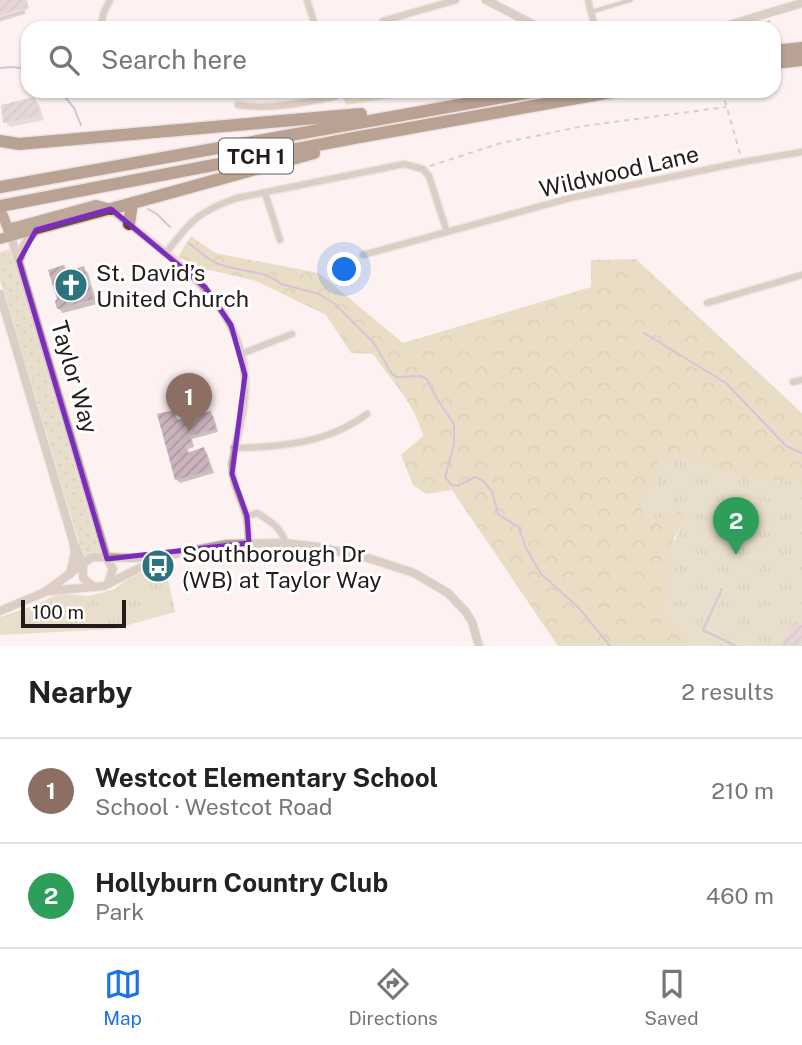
<!DOCTYPE html>
<html lang="en">
<head>
<meta charset="utf-8">
<style>
  body { margin:0; font-family:"Public Sans",sans-serif; background:#f6f6f6; color:#222 }
  .scale { position:absolute; left:21px; bottom:18px; width:105px; box-sizing:border-box; padding-left:7px; border:4px solid #241b1a; border-top:0; font-size:19px; line-height:24px; white-space:nowrap; color:#241b1a; -webkit-text-stroke:5px #fff; paint-order:stroke }
  .you { position:absolute; left:345px; top:270px; width:24px; height:24px; margin:-18px; border:5px solid #fff; border-radius:50%; background:#1a73e8; box-shadow:0 0 0 10px #1a73e833 }
  .badge { display:grid; place-items:center; width:46px; height:46px; border-radius:50%; background:#1a73e8; color:#fff; font-size:23px; font-weight:700 }
  .pin { position:absolute; translate:-50% -58px; filter:drop-shadow(0 2px 4px #0008) }
  .pin::after { content:''; position:absolute; top:37px; width:24px; height:21px; background:inherit; clip-path:polygon(0 0,100% 0,50% 100%) }
  .list { margin:0; padding:0; list-style:none }
  h2 { display:flex; justify-content:space-between; align-items:center; height:91px; margin:0; padding:0 28px; font-size:30px }
  h2 small { font-size:23px; font-weight:400; color:#767676 }
  .list li { display:grid; grid-template-columns:46px 1fr auto; gap:21px; align-items:center; box-sizing:border-box; height:105px; padding:0 28px; border-top:2px solid #e0e0e0 }
  .list b { display:block; font-size:26px; white-space:nowrap }
  .list p { margin:0; font-size:23px; white-space:nowrap; color:#767676 }
  .list em { font-size:23px; font-style:normal; color:#767676 }
  .icon { flex:none; width:38px; height:38px; fill:none; stroke:currentColor; stroke-width:2; stroke-linecap:round; stroke-linejoin:round }
  .map { position:relative; flex:none; width:802px; height:646px; overflow:hidden }
  .search { position:absolute; background:#fff; box-shadow:0 2px 5px #0004; left:21px; right:21px; top:21px; height:77px; display:flex; align-items:center; gap:18px; box-sizing:border-box; padding:0 24px; border-radius:21px; color:#767676; font-size:26px }
  .sheet { height:301px; background:#fff }
  nav { display:flex; justify-content:space-around; align-items:center; box-sizing:border-box; height:98px; border-top:2px solid #e0e0e0; background:#fff; font-size:19px; color:#767676 }
  nav a { display:grid; justify-items:center; gap:4px }
  nav .on { color:#1a73e8 }
  .map>svg:first-child { display:block }
  .grass { fill:url(#grass-dots) }
  .forest { fill:url(#forest-crowns) }
  .park { fill:url(#park-tufts) }
  .shadow { fill:#0003 }
  .lines { fill:none; stroke-linecap:round; stroke-linejoin:round }
  .stream { stroke:#a88bb6; stroke-width:2 }
  .building { fill:url(#building-hatch) }
  .service-casing { stroke:#dad0cf; stroke-width:6 }
  .minor-casing { stroke:#dad0cf; stroke-width:9 }
  .tertiary-casing { stroke:#dad0cf; stroke-width:10 }
  .trunk-casing { stroke:#dad0cf; stroke-width:13 }
  .motorway-casing { stroke:#dad0cf; stroke-width:15 }
  .path { stroke:#a99f9e; stroke-width:2; stroke-dasharray:5 5; stroke-linecap:butt }
  .service { stroke:#b4a091; stroke-width:3.5 }
  .minor { stroke:#b4a091; stroke-width:6 }
  .tertiary { stroke:#b4a091; stroke-width:8 }
  .trunk { stroke:#704e31; stroke-width:10 }
  .motorway { stroke:#664122; stroke-width:12 }
  .marked { fill:none; stroke:#7b2cbf; stroke-width:5; stroke-linejoin:round }
  .labels { text-anchor:middle; dominant-baseline:central; stroke-width:6; stroke-linejoin:round; paint-order:stroke }
  .shield { fill:#fff; stroke:#665f5f; stroke-width:2 }
  .shield-label { font-size:21px; font-weight:bold; fill:#241b1a }
  .street-label { font-size:23px; fill:#241b1a; stroke:#fff }
  .poi-label { font-size:23px; fill:#241b1a; stroke:#fff; text-anchor:start }
</style>
</head>
<body>
<div class="map">
<svg width="802" height="646" viewBox="0 0 802 646">
  <defs>
    <pattern id="grass-dots" width="8" height="8" patternUnits="userSpaceOnUse" patternTransform="scale(1.75)"><rect width="8" height="8" fill="#d0c69e"/><path d="M2 2h.1M6 6h.1" fill="none" stroke="#b2aa88" stroke-width="1.8" stroke-linecap="round"/></pattern>
    <pattern id="forest-crowns" width="20" height="18" patternUnits="userSpaceOnUse" patternTransform="scale(1.75)"><rect width="20" height="18" fill="#d1c390"/><path d="M2 6a3 3 0 1 1 6 0M12 15a3 3 0 1 1 6 0" fill="none" stroke="#b3a77c"/></pattern>
    <pattern id="park-tufts" width="24" height="20" patternUnits="userSpaceOnUse" patternTransform="scale(1.75)"><rect width="24" height="20" fill="#d0c69e"/><path d="M3 7l-1-3M5 7V3M7 7l1-3M15 17l-1-3M17 17v-4M19 17l1-3" fill="none" stroke="#b2aa88"/></pattern>
    <pattern id="building-hatch" width="6" height="6" patternUnits="userSpaceOnUse" patternTransform="scale(1.75)"><rect width="6" height="6" fill="#cab3bd"/><path d="M-1 1l2-2M0 6l6-6M5 7l2-2" fill="none" stroke="#ad99a2"/></pattern>
  </defs>
  <rect width="100%" height="100%" fill="#fdf2f1"/>
  <!-- grass -->
  <path class="grass" d="M9,249l3,1 90,303 -18,6 -84,-278v-29z"/>
  <!-- forest -->
  <path class="forest" d="M191,236l24,17 104,20 84,70 188,-56v-27l45,-1 166,154v74c-21,-13 -22,-3 -43,-6 -28,-4 -58,-16 -85,-27l-17,33 -15,16 4,21 36,-15 5,8 -13,21 -10,73 29,35h-135l-106,-156 -26,4 -13,-9 -12,-30 22,-19c-8,-32 -32,-56 -50,-82l-22,-1 -25,-38 -70,-34 -55,-13 -23,-11z"/>
  <!-- park -->
  <path class="park" d="M341,91h92l-87,14z
    M674,454c27,11 57,23 85,27 21,3 22,-7 43,6v159h-109l-29,-35c1,-38 2,-61 23,-94l-5,-8 -36,15 -4,-21 15,-16 1,-26z
    M165,565l10,47 -61,17 -114,6v-18l36,-12 19,-10 11,-1 24,2 25,-7 17,-13z"/>
  <!-- shadow -->
  <path class="shadow" d="M0,0h27l2,9 -29,9z
    M34,99l5,5 5,16 -34,7 -5,-5z
    M64,267l5,6 14,-5 5,5 9,31 -34,9 -5,-5z
    M173,412l6,10 32,-9 3,4 4,15 -26,7 2,8 -6,2 1,5 15,-5 3,4 7,20 -34,10 -4,-4z"/>
  <g class="lines">
    <!-- stream -->
    <path class="stream" d="M0,68l13,-1 15,2
      M60,91l14,17 7,17
      M148,209l9,5 13,13
      M188,243c10,6 17,15 28,20 20,9 48,6 65,21l38,10 16,10 39,39 18,31 5,3 24,-1 6,3 10,20 17,25v20l-9,33 7,8 5,1 18,-9 7,3 10,11 6,23 21,14 7,20 15,26 38,34 31,38
      M644,333l82,50 60,63 16,7"/>
  </g>
  <!-- building -->
  <path class="building" d="M0,0h26l2,7 -28,9z
    M34,97l7,18 -38,8 -2,-18z
    M64,265l3,7 17,-6 9,33 -36,10 -2,-8 2,-2 -9,-29z
    M174,410l3,10 34,-9 5,18 -26,7 1,7 -6,2 2,8 17,-6 7,23 -36,10 -18,-66z
    M795,621l7,4v18l-15,3 -5,-2z"/>
  <g class="lines">
    <defs>
      <path id="service" d="M591,12l40,-12
        M0,19l23,-7
        M722,589l-19,41 33,16"/>
      <path id="minor" d="M307,0l9,28
        M588,0l7,28
        M383,21l73,-21
        M100,28l4,-16 6,-12
        M238,105c32,5 66,-2 98,-9l-1,-5
        M265,193l15,47
        M111,209c54,46 127,86 134,165 3,31 -8,61 -13,90 0,19 9,33 14,50 3,9 2,20 3,29
        M166,253c24,-32 33,-42 71,-55l167,-34 19,5 6,7 18,56
        M363,255l211,-58 169,-35 59,-10
        M707,303l95,-28
        M241,354l51,-20
        M793,382l9,-2
        M234,448c48,-1 94,-5 133,-34
        M247,516l10,-3c13,8 25,15 28,30"/>
      <path id="tertiary" d="M486,0l54,28
        M719,28l83,-25
        M11,236l96,323 6,10 -5,14
        M20,258l4,-13 12,-15
        M0,294l73,247 2,11 -5,22
        M75,545l8,20v13l11,9
        M48,591l56,-5 53,-27
        M0,611l45,-19 47,-35 40,1 32,-2 63,-12 58,-1 34,4 49,11 46,15 34,20 18,19 6,10 7,24"/>
      <path id="trunk" d="M0,208l10,26
        M8,229l88,-24 15,4
        M0,239l111,-30"/>
      <path id="motorway" d="M774,51l28,-3
        M774,63l28,-3
        M0,141l19,3 342,-30
        M0,187l537,-96
        M0,206l354,-68 263,-47
        M111,209l203,-56
        M129,224l3,-21"/>
    </defs>
    <!-- service casing -->
    <use href="#service" class="service-casing"/>
    <!-- minor casing -->
    <use href="#minor" class="minor-casing"/>
    <!-- tertiary casing -->
    <use href="#tertiary" class="tertiary-casing"/>
    <!-- trunk casing -->
    <use href="#trunk" class="trunk-casing"/>
    <!-- motorway casing -->
    <use href="#motorway" class="motorway-casing"/>
    <!-- path -->
    <path class="path" d="M757,28l14,-8
      M722,91l19,66
      M343,98l68,-7
      M430,166l71,-23 83,-17 142,-19"/>
    <!-- service -->
    <use href="#service" class="service"/>
    <!-- minor -->
    <use href="#minor" class="minor"/>
    <!-- tertiary -->
    <use href="#tertiary" class="tertiary"/>
    <!-- trunk -->
    <use href="#trunk" class="trunk"/>
    <!-- motorway -->
    <use href="#motorway" class="motorway"/>
  </g>
  <!-- marked area -->
  <path d="M0 0H802V646H0ZM111,209l94,78 26,38 14,50 -13,99 15,42 2,27 -142,16 -88,-298 17,-31z" fill="#fdf2f1" fill-opacity=".55" fill-rule="evenodd"/>
  <path class="marked" d="M111,209l94,78 26,38 14,50 -13,99 15,42 2,27 -142,16 -88,-298 17,-31z"/>
  <!-- icons -->
  <defs>
    <symbol id="church-disc" viewBox="-11 -11 22 22"><circle r="9.5" fill="#2c737f" stroke="#fff"/><path d="M-1.2-6h2.4v3.5h3.3v2.4h-3.3V6h-2.4V-.1h-3.3v-2.4h3.3Z" fill="#fff"/></symbol>
    <symbol id="bus-disc" viewBox="-11 -11 22 22"><circle r="9.5" fill="#2c737f" stroke="#fff"/><path d="M-5-6H5V4H4V6H2V4H-2V6H-4V4H-5ZM-3.5-4V0h7V-4ZM-3.5 1.2v1.5H-2V1.2ZM2 1.2v1.5H3.5V1.2Z" fill="#fff"/></symbol>
  </defs>
  <g fill-rule="evenodd">
    <use href="#church-disc" x="52" y="266" width="38" height="38"/>
    <use href="#bus-disc" x="139" y="547" width="38" height="38"/>
  </g>
  <g class="labels">
    <!-- shield labels -->
    <rect class="shield" x="219" y="138.5" width="74" height="35" rx="5"/>
    <g class="shield-label">
      <text x="256" y="156">TCH 1</text>
    </g>
    <!-- street labels -->
    <g class="street-label">
      <text transform="translate(619 171) rotate(-13)">Wildwood Lane</text>
      <text transform="translate(75 377) rotate(74)">Taylor Way</text>
    </g>
    <!-- poi labels -->
    <g class="poi-label">
      <text x="96" y="272">St. David’s<tspan x="96" dy="26">United Church</tspan></text>
      <text x="182" y="553">Southborough Dr<tspan x="182" dy="26">(WB) at Taylor Way</tspan></text>
    </g>
  </g>
</svg>
<div class="scale">100 m</div>
<div class="you"></div>
<div class="pin badge" style="left:189px;top:431px;background:#8d6e63">1</div>
<div class="pin badge" style="left:736px;top:555px;background:#2e9e5b">2</div>
<div class="search"><svg class="icon" aria-label="search" viewBox="0 0 24 24"><circle cx="10" cy="10" r="6"/><path d="M15 15l6 6"/></svg>Search here</div>
</div>
<section class="sheet">
<h2>Nearby<small>2 results</small></h2>
<ul class="list">
<li><span class="badge" style="background:#8d6e63">1</span><div><b>Westcot Elementary School</b><p>School · Westcot Road</p></div><em>210 m</em></li>
<li><span class="badge" style="background:#2e9e5b">2</span><div><b>Hollyburn Country Club</b><p>Park</p></div><em>460 m</em></li>
</ul>
</section>
<nav>
<a class="on"><svg class="icon" aria-label="map" viewBox="0 0 24 24"><path d="M3 6l6-2 6 2 6-2v14l-6 2-6-2-6 2zM9 4v14M15 6v14"/></svg>Map</a>
<a><svg class="icon" aria-label="directions" viewBox="0 0 24 24"><path d="M12 3l9 9-9 9-9-9zM9 14v-3h6M13 9l2 2-2 2"/></svg>Directions</a>
<a><svg class="icon" aria-label="saved" viewBox="0 0 24 24"><path d="M7 4h10v16l-5-4-5 4z"/></svg>Saved</a>
</nav>
</body>
</html>
